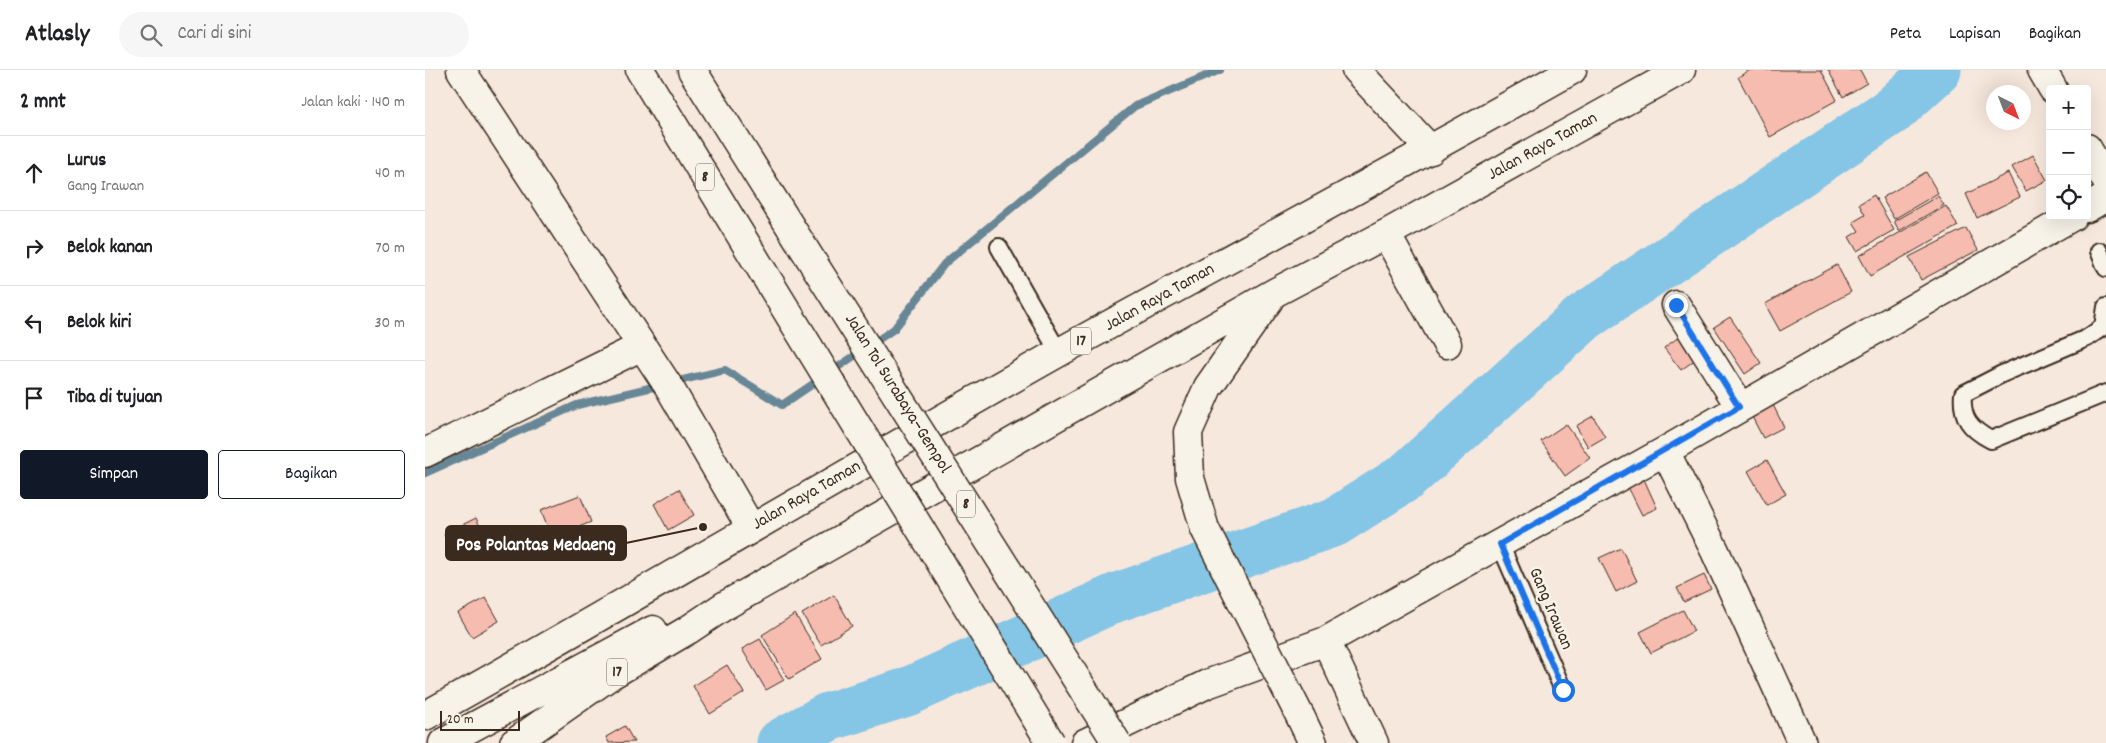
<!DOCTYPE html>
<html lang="id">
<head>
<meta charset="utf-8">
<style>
  body { margin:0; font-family:Dekko,sans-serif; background:#f6f6f6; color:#202124 }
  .controls { position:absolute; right:15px; top:15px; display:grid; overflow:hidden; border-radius:5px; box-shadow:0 5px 20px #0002 }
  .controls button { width:45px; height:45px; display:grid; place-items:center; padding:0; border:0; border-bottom:1px solid #e0e0e0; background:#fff; color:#202124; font:25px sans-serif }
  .compass { position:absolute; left:1561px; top:15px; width:45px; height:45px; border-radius:50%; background:#fff; box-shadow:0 5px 20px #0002; rotate:138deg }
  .scale { position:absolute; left:15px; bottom:12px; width:80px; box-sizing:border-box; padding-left:5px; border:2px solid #3b2a1e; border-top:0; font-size:14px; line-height:18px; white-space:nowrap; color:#3b2a1e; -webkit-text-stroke:4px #f7f3e8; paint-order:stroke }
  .stop { position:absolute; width:15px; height:15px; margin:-11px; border:4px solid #1a73e8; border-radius:50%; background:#fff }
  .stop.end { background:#1a73e8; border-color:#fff; box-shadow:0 1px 5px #0008 }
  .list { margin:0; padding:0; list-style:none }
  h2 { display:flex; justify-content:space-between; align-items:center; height:65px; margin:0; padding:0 20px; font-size:21px }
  h2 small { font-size:16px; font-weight:400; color:#757577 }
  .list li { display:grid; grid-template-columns:32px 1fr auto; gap:15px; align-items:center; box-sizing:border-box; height:75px; padding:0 20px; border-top:1px solid #e0e0e0 }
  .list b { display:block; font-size:19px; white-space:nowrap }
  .list p { margin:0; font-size:16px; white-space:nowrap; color:#757577 }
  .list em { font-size:16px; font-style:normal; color:#757577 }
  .actions { display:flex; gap:10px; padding:15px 20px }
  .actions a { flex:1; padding:11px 0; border:1px solid #111827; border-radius:5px; text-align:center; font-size:18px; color:#111827 }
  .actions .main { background:#111827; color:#fff }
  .icon { flex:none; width:28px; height:28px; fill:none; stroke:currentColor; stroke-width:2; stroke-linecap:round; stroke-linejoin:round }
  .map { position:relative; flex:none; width:1681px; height:673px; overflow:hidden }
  header { display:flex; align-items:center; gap:30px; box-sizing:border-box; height:70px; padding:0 25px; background:#fff; border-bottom:1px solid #e0e0e0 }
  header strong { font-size:24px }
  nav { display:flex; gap:28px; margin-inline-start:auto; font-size:18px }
  .search { width:350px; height:45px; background:#f6f6f6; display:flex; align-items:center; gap:12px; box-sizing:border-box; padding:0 18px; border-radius:28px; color:#757577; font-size:19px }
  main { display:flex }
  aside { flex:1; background:#fff }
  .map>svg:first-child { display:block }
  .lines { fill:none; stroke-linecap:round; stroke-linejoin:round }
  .stream { stroke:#678796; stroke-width:8 }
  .river { stroke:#85c5e6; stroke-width:49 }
  .building { fill:#f6bcb0; stroke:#3b2a1e }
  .lane-casing { stroke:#3b2a1e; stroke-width:20 }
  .street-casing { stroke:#3b2a1e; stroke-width:31 }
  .highway-casing { stroke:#3b2a1e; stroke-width:31 }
  .lane { stroke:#f7f3e8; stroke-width:16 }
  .street { stroke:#f7f3e8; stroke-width:28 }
  .highway { stroke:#f7f3e8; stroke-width:28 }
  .highway-bridge-casing { stroke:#3b2a1e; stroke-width:31; stroke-linecap:butt }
  .highway-bridge { stroke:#f7f3e8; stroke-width:28 }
  .route { stroke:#1a73e8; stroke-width:6 }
  .labels { text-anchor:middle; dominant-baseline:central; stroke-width:4.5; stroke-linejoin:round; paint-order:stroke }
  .shield { fill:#f7f3e8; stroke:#73665b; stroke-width:1 }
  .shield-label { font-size:16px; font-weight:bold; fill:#3b2a1e }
  .street-label { font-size:18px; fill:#3b2a1e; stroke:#f7f3e8 }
  .leader { fill:none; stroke:#3b2a1e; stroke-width:2 }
  .callout-dot { fill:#3b2a1e; stroke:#f7f3e8; stroke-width:2 }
  .callout { fill:#3b2a1e; stroke:#3b2a1e; stroke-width:2 }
  .callout-label { font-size:19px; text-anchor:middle; font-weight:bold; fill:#fff }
</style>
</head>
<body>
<header>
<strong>Atlasly</strong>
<div class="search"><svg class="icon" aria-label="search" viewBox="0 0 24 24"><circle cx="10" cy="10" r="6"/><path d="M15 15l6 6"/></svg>Cari di sini</div>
<nav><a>Peta</a><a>Lapisan</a><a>Bagikan</a></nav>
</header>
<main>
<aside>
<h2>2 mnt<small>Jalan kaki · 140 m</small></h2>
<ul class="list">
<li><svg class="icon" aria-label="ahead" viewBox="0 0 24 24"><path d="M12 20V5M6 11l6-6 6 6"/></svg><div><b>Lurus</b><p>Gang Irawan</p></div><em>40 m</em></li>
<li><svg class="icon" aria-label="right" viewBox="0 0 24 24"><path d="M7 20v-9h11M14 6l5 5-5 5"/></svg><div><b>Belok kanan</b></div><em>70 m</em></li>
<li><svg class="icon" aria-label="left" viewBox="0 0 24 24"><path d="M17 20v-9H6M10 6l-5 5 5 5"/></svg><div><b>Belok kiri</b></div><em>30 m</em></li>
<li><svg class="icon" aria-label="arrive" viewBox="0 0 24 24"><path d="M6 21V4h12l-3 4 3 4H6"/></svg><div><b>Tiba di tujuan</b></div></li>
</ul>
<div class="actions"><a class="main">Simpan</a><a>Bagikan</a></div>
</aside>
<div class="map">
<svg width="1681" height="673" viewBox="0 0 1681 673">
  <rect width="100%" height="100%" fill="#f7e8dd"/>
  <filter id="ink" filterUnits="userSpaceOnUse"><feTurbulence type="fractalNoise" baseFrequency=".02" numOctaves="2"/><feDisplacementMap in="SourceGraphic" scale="10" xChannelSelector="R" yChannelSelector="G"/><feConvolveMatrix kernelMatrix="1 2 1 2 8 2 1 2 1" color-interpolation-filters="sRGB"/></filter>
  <g filter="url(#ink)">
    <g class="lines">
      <!-- stream -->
      <path class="stream" d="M0,403l152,-68 148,-35 57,35 112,-76 51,-66 190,-157 85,-36"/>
      <!-- river -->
      <path class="river" d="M356,673l47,-26 79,-25 208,-94 220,-76 71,-45 178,-160 309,-207 44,-40"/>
    </g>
    <!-- building -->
    <path class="building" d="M1325,0h71l16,30 -67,37 -32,-60z
      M1403,0h32l7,13 -24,14z
      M1608,85l14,25 -21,11 -14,-24z
      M1501,102l12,21 -44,26 -12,-21z
      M1583,103l12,24 -43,21 -11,-24z
      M1449,125l20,35 -37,21 -8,-14 10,-6 -6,-9 12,-7 -6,-11z
      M1513,126l6,9 -45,26 -5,-10z
      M1521,136l12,20 -88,50 -11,-20z
      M1541,158l12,22 -57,30 -12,-23z
      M1412,195l14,27 -71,39 -15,-27z
      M1305,247l31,46 -16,11 -31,-47z
      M1255,266l16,23 -15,11 -17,-22z
      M1345,329l14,28 -21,11 -14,-27z
      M1168,346l12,21 -17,10 -12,-21z
      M1141,354l24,34 -25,18 -24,-35z
      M1342,390l19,34 -19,11 -19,-34z
      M1218,407l14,31 -15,7 -15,-30z
      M254,419l15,26 -26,15 -14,-26z
      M155,425l11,27 -39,16 -11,-28z
      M51,448l12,25 -31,16 -13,-25z
      M1196,478l16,33 -21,11 -17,-34z
      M1279,505l7,14 -27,13 -7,-14z
      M409,525l18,31 -31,19 -19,-31z
      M61,528l13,23 -27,16 -14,-24z
      M1258,540l11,21 -43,22 -11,-21z
      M370,544l27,45 -33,20 -27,-44z
      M335,569l24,41 -18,10 -24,-41z
      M302,595l17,28 -34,21 -17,-28z
      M200,656l9,16 -25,1 -3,-6z"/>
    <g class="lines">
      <defs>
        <path id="lane" d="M574,177l60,106
          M1674,181l7,17
          M1681,237l-3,20 -16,11 -85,36 -39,20c-2,24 7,35 28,46l115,-47
          M1075,474l63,146"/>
        <path id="street" d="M36,0l208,317 82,141
          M931,0l75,80
          M1617,0l11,19
          M1662,78l19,32
          M1662,138l19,-11
          M961,164l61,110
          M1251,235l64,102
          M1240,381l50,100 87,192
          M0,383l217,-107
          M901,571l48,102
          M660,673l122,-59 119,-43 339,-190 408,-235"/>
        <path id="highway" d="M215,0l131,215
          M267,0l123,196
          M780,459l-15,-51 -2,-46 20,-45 61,-87
          M0,646c212,-119 420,-243 631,-362 172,-95 345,-187 516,-284
          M876,648l12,25
          M18,673l210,-113
          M89,673l97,-68 77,-45 36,-24 550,-313 112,-59 295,-164"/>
      </defs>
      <!-- lane casing -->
      <use href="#lane" class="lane-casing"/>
      <!-- street casing -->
      <use href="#street" class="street-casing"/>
      <!-- highway casing -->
      <use href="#highway" class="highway-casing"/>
      <!-- lane -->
      <use href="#lane" class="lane"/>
      <!-- street -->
      <use href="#street" class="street"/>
      <!-- highway -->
      <use href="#highway" class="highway"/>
      <defs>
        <path id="highway-bridge" d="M390,196l302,477
          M346,215l280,458
          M780,459l96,189"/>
      </defs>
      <!-- highway-bridge casing -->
      <use href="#highway-bridge" class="highway-bridge-casing"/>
      <!-- highway-bridge -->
      <use href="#highway-bridge" class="highway-bridge"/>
    </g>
  </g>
  <g class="lines" filter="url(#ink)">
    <!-- route -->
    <path class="route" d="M1138,620l-63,-146 239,-137 -63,-102"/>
  </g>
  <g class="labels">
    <!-- shield labels -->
    <g class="shield">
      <rect x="271" y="93.5" width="18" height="27" rx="4"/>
      <rect x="646" y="257.5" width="20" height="27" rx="4"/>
      <rect x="532" y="420.5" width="18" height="27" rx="4"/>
      <rect x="182" y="588.5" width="20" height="27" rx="4"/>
    </g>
    <g class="shield-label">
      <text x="280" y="107">8</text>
      <text x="656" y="271">17</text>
      <text x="541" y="434">8</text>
      <text x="192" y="602">17</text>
    </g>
    <!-- street labels -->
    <g class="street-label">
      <text transform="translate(1118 77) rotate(-29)">Jalan Raya Taman</text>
      <text transform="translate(735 228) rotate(-29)">Jalan Raya Taman</text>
      <text transform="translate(472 324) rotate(58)">Jalan Tol Surabaya–Gempol</text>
      <text transform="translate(382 426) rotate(-30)">Jalan Raya Taman</text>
      <text transform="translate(1125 539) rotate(67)">Gang Irawan</text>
    </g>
  </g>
  <!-- callouts -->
  <path class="leader" d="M278 457L201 473"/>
  <circle class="callout-dot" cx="278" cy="457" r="5"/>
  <rect class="callout" x="21" y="456" width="180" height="34" rx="5"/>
  <g class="callout-label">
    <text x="111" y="480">Pos Polantas Medaeng</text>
  </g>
</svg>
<div class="controls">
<button>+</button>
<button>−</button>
<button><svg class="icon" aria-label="locate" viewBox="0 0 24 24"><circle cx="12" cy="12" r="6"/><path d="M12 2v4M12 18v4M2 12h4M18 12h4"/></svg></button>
</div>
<svg class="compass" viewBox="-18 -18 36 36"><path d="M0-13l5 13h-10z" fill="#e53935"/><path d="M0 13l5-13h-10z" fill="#757577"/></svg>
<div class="scale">20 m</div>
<div class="stop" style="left:1138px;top:620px"></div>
<div class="stop end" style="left:1251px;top:235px"></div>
</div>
</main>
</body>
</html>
